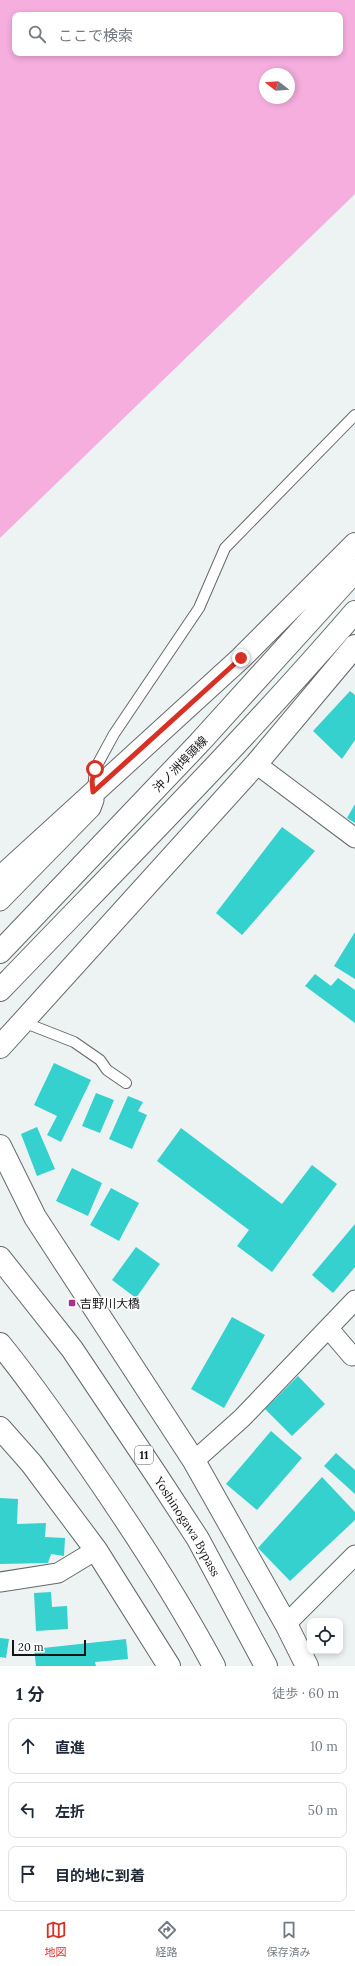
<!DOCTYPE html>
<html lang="ja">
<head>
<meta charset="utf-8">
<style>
  body { margin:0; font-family:Lora,"Noto Sans JP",serif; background:#f2f2f3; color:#1f2937 }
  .controls { position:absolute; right:12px; bottom:12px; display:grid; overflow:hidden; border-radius:8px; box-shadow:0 2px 6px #0003 }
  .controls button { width:36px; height:36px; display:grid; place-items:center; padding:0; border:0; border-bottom:1px solid #e0e1e3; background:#fff; color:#1f2937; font:20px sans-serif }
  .compass { position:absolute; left:259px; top:68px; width:36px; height:36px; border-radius:50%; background:#fff; box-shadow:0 2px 6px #0003; rotate:287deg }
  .scale { position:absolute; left:12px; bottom:10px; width:74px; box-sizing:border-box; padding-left:4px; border:2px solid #141616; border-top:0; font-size:11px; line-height:14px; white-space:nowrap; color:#141616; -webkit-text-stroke:3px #fff; paint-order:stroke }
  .stop { position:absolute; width:12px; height:12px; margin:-9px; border:3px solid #d93025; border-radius:50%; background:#fff }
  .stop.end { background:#d93025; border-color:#fff; box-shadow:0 1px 4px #0008 }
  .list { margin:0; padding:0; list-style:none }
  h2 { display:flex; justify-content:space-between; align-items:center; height:52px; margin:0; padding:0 16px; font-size:17px }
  h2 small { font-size:13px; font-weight:400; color:#747a83 }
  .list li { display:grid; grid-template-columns:26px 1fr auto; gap:12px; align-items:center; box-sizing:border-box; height:56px; margin:0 8px 8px; padding:0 8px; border:1px solid #e0e1e3; border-radius:8px }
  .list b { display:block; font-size:15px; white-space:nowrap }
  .list em { font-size:13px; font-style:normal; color:#747a83 }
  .icon { flex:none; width:22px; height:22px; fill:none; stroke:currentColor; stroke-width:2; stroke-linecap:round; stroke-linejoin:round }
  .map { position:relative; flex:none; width:355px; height:1666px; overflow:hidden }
  .search { position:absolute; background:#fff; box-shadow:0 2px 6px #0003; left:12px; right:12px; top:12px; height:44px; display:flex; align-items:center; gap:10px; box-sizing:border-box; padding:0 14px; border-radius:8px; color:#747a83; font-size:15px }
  .sheet { height:244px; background:#fff }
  nav { display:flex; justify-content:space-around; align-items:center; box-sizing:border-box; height:56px; border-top:1px solid #e0e1e3; background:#fff; font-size:11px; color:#747a83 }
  nav a { display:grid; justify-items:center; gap:2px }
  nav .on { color:#d93025 }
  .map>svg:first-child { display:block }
  .green { fill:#f5aede; fill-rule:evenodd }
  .building { fill:#34d1ce }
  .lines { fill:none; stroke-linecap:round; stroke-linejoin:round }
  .lane-casing { stroke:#656969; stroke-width:12 }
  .street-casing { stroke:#656969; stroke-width:21 }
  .secondary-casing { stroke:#656969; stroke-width:24 }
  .highway-casing { stroke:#656969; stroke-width:24 }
  .lane { stroke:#fff; stroke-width:10 }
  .street { stroke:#fff; stroke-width:19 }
  .secondary { stroke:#fff; stroke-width:22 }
  .highway { stroke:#fff; stroke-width:22 }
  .route { stroke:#d93025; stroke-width:5 }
  .poi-dot { fill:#a8328b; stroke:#fff; stroke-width:1.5 }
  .labels { text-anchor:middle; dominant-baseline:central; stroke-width:3; stroke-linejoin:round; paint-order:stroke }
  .shield { fill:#fff; stroke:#5a5c5c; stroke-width:1 }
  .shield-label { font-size:11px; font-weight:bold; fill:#141616 }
  .street-label { font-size:12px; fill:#141616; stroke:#fff }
  .poi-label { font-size:12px; fill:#141616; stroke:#fff; text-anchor:start }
</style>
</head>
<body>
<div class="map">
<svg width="355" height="1666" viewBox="0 0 355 1666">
  <rect width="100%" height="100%" fill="#edf3f3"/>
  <!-- green -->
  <path class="green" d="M0,0h355v194l-355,344zM15,15h325v38h-325zM265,74h24v24h-24z"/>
  <!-- building -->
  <path class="building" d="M350,691l5,4v45l-13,19 -29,-28z
    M355,804v19l-8,-5z
    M282,827l33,24 -73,84 -26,-22z
    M355,932v47l-21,-13z
    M315,974l16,12 7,-8 17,12v33l-50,-37z
    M54,1063l37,17 -30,62 -14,-7 10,-19 -23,-11z
    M96,1093l18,7 -14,33 -18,-7z
    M128,1096l15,6 -5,9 9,4 -15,34 -23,-10z
    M37,1127l18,42 -18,7 -16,-42z
    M181,1128l101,76 30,-39 25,19 -65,88 -35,-26 12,-16 -92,-69z
    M72,1168l30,15 -14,33 -32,-15z
    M111,1188l28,15 -20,38 -29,-16z
    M355,1224v43l-22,26 -21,-18z
    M136,1247l24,17 -24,34 -24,-18z
    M232,1317l33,18 -41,73 -33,-19z
    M298,1376l27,28 -33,32 -27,-27z
    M271,1431l31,27 -45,52 -31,-26z
    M336,1453l19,17v24l-31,-28z
    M322,1477l33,35v8l-65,61 -32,-33z
    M0,1498l18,1 -1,25 29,-1 -1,14 20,1 -1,18 -13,-2 -3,9 -48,1z
    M51,1592l1,15 15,-1 1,23 -32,2 -2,-38z
    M0,1638l9,1 -3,19 -6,-1z
    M126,1639l2,20 -33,3 1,4h-60l-2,-17z"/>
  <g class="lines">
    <defs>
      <path id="lane" d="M93,790l2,-21 19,-35 85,-126 26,-60 130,-133
        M23,1022l51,20 26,18 7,10 19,13"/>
      <path id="street" d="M256,764l99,74
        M0,901l91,-93 3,-8
        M329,1329l23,27
        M194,1461l48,-43 113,-118
        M0,1582l58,-9 38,-23
        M286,1624l69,-69"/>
      <path id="secondary" d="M0,878l241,-220 114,-114
        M0,952l200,-210 155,-171
        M0,990c120,-125 242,-247 355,-378
        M0,1047l256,-283 99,-118"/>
      <g id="highway">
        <path d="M0,1146l35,71 159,244 92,163 21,42"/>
        <path id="s1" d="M0,1258l72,91 83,124 43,66 68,127"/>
        <path d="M0,1344c32,39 60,80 89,122 45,65 88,131 125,200"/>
        <path d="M0,1428l31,35 65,87 73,116"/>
      </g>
    </defs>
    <!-- lane casing -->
    <use href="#lane" class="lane-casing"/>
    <!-- street casing -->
    <use href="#street" class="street-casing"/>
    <!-- secondary casing -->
    <use href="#secondary" class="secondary-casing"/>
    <!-- highway casing -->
    <use href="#highway" class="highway-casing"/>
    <!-- lane -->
    <use href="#lane" class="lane"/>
    <!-- street -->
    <use href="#street" class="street"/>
    <!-- secondary -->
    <use href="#secondary" class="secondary"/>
    <!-- highway -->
    <use href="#highway" class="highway"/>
  </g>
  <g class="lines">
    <!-- route -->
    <path class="route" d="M95,769l-3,12 1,11 148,-134"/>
  </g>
  <!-- markers -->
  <rect class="poi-dot" x="68" y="1299" width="8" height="8" rx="2"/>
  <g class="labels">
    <!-- shield labels -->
    <rect class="shield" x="135" y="1446" width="18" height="18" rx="3"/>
    <g class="shield-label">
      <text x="144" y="1455">11</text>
    </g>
    <!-- street labels -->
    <g class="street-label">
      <text transform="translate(180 764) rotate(-46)">沖ノ洲埠頭線</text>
      <text stroke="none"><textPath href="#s1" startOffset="328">Yoshinogawa Bypass</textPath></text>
    </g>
    <!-- poi labels -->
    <g class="poi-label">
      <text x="80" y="1303">吉野川大橋</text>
    </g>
  </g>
</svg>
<div class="controls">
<button><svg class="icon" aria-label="locate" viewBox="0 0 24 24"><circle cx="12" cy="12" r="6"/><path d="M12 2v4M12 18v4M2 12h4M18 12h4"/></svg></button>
</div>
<svg class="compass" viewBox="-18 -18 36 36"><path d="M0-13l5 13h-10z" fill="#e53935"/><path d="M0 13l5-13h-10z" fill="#747a83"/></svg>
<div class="scale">20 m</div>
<div class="stop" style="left:95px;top:769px"></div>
<div class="stop end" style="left:241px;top:658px"></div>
<div class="search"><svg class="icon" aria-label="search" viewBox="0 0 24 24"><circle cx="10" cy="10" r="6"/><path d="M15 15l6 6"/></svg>ここで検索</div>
</div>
<section class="sheet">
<h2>1 分<small>徒歩 · 60 m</small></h2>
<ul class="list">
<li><svg class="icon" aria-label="ahead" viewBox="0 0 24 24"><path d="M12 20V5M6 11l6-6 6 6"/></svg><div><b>直進</b></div><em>10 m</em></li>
<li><svg class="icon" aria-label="left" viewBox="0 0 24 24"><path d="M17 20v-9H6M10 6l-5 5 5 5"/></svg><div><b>左折</b></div><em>50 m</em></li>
<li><svg class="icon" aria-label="arrive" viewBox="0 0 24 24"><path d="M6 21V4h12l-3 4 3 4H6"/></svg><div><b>目的地に到着</b></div></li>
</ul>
</section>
<nav>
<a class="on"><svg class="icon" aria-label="map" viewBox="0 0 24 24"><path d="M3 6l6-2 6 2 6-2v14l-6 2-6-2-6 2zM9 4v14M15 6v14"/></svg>地図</a>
<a><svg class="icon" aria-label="directions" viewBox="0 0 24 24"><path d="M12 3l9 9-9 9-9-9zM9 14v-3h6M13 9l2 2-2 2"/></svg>経路</a>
<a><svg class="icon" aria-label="saved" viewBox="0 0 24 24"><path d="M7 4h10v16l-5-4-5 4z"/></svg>保存済み</a>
</nav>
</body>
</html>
